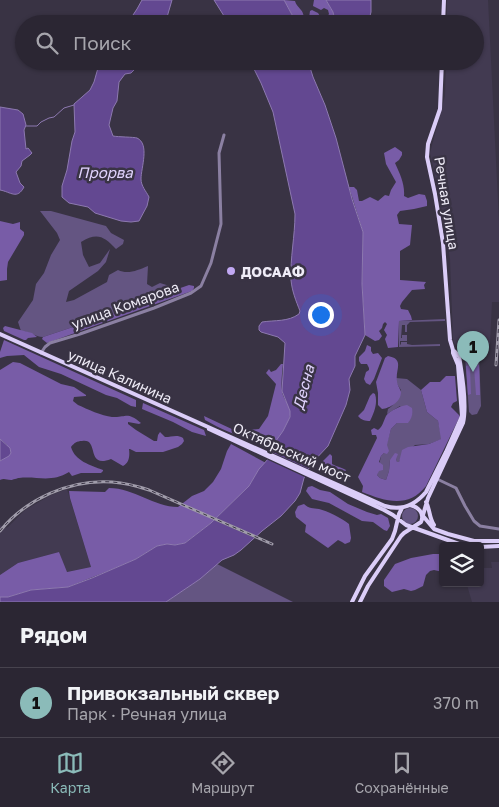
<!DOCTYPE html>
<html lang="ru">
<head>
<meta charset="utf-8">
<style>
  body { margin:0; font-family:"Golos Text",sans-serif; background:#332e3b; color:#f1f3f6 }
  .controls { position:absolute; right:15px; bottom:15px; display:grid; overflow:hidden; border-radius:5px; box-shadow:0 1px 4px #0004 }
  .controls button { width:45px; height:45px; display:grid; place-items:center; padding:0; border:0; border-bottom:1px solid #47434e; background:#2b2633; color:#f1f3f6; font:25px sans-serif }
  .you { position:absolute; left:320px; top:314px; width:18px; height:18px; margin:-12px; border:4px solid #fff; border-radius:50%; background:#1a73e8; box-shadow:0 0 0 8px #1a73e833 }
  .badge { display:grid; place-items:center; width:32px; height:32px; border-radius:50%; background:#8bbbb9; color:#111; font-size:16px; font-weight:700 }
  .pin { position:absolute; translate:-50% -41px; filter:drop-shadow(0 1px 2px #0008) }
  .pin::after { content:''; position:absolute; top:26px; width:18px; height:15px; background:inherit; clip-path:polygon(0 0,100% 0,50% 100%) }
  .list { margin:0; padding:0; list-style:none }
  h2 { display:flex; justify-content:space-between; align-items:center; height:65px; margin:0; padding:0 20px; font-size:21px }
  h2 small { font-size:16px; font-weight:400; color:#a6a5ac }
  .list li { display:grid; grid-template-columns:32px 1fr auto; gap:15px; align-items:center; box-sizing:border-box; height:70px; padding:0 20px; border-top:1px solid #47434e }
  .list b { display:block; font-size:19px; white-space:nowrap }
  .list p { margin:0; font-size:16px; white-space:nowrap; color:#a6a5ac }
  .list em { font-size:16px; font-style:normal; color:#a6a5ac }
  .icon { flex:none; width:28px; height:28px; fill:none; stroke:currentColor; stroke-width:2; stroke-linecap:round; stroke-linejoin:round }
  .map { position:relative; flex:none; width:499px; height:602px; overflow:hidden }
  .search { position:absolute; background:#2b2633; box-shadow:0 1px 4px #0004; left:15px; right:15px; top:15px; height:55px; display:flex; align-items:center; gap:12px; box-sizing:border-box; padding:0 18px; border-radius:28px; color:#a6a5ac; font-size:19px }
  .sheet { height:135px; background:#2b2633 }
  nav { display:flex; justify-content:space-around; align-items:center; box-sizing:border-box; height:70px; border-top:1px solid #47434e; background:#2b2633; font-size:14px; color:#a6a5ac }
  nav a { display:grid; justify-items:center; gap:2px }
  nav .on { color:#8bbbb9 }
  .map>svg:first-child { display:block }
  .built { fill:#423a51 }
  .green { fill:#645582 }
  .forest { fill:#785ca7 }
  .water { fill:#634891; stroke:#8d79b0 }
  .pier { fill:#393344 }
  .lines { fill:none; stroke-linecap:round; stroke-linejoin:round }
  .stream { stroke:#8d79b0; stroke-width:1 }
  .minor { stroke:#8b80a2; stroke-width:3 }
  .major { stroke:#dbcdf8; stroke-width:4 }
  .rail-casing { stroke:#a09caa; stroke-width:3 }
  .rail { stroke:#393344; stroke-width:1; stroke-dasharray:4; stroke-linecap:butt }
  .poi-dot { fill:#c1a8f3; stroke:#393344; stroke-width:2 }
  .labels { text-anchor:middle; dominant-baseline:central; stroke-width:5; stroke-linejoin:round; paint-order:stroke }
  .street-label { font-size:14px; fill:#efecf7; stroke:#393344 }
  .poi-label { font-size:14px; font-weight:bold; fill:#efecf7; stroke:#393344; text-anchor:start }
  .water-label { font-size:15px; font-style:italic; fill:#e0d3fd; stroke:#393344 }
</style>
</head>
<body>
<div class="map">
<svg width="499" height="602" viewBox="0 0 499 602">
  <rect width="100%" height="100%" fill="#393344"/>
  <!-- built -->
  <path class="built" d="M447,0h41l11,221v81h-7l-2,42 -30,1 -2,2 -4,-4 -1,-4 -3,-80 -10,-59 -10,-47 15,-57 1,-35h29v-37h-28z
    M67,489l24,78 -25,5 -7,-20 -41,11 -18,12v-50l5,3 3,-1 17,-17 26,-15z
    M491,562h8v40h-27l-5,-17h3v-2h10v-15h12z"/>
  <!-- green -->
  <path class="green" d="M40,211h11l55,15 5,7 13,7 -1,4 -7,5c-12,-13 -19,-17 -35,-7l2,13 6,12 11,-4 10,-14 -4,13 -8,9 -29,20 -3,11 8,-2 33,-18 2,-7 9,-5c10,5 20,0 30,-4l-1,18 5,3 8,-4 13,4 -2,4 -23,11 -105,35c-8,0 -14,-6 -22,-6l-3,-9 15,-22 3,-16 8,-11 7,-18 9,-15 -3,-7z
    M445,319v2l-35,1 -3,3v7h-2v-7h-3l-1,13h1v-3h5v6h-7v4l1,-1v-2h6v2l5,1 28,-1v2l-41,1v-26z
    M479,355l2,51 -4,8 -5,1 -3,-3 -4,-56z
    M396,378l11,1 14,11 6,22 11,9 4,18 -13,5 -14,1 -14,12 -2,5 -2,1 -1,-4 -6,1 -1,11 -3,9 -6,-2 -3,-3 4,-19 3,-3 7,-24 6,-6h11l-8,-17 -13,8 1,-5c8,-5 10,-11 13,-19l-4,-6z
    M402 516a8 8 0 1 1 16 0a8 8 0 1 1-16 0Z
    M217,564l76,38h-127l34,-23z"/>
  <!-- forest -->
  <path class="forest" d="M284,0l11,1c1,4 3,5 6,9 3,3 3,9 4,14h-8z
    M314,0h12l7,12 1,4c-7,8 -16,8 -26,8l2,-13 2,-1 6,3 4,6 3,1 4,-6 -1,-4 -4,-2 -3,2 -8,-4z
    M395,147l7,5v3l-3,5 -4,3c5,11 10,21 9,33l4,2 11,-4 6,1 2,6v5l-13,3 -14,2 -3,4 2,9 13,1 -2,20 -10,6v29l26,2 -2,3 1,4 -13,1 -10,12 -2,4 1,3 7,1 3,6 1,4 -13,1 -1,26 -10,1 -3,-9 2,-4 -3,-5 3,-6 -2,-2 -2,2 -1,4 -3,3 3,5 -3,4 -4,1 -10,-6 -3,-51 1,-52 -14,-45h5l3,3 2,11h3l8,-4 8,4 7,-6 4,1 2,-6 5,-8 -10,-18 -2,-11z
    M0,221l13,3 7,-2v7l4,3v3l-16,27 -1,7v11l-7,1z
    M189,285l5,1v2l-2,3 -145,52 -5,-4 1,-2 105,-35 18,-9z
    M5,326l27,7 5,4 -9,1 -2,2h-2l-20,-9 -1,-3z
    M4,340l132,60v7l-5,-1 -14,-8 -11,-3 -45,-21 -22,-7 -15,-12 -17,1 -7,2v-6z
    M367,345l4,2v4l2,3 5,-1 4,5 -8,21 -4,6 -4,-2 -2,-4 2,-7 3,-2v-2l-2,-4h-6l-2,-3v-4l6,-6z
    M388,356c17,3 7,14 9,25 0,4 3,7 4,11 0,10 -11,16 -19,17l-4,-4v-12l-2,-11 9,-24z
    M13,362l7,1 41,21 13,3 12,8v1l-12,1 -1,4 5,4c9,4 24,11 34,12 15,1 14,-6 29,6l-2,1 -11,-2v2l8,6 18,11h3l1,-6 2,-3 5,5c7,0 12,-3 18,1l1,3 -2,3 -4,3 -15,5h-27l-6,-3h-1c1,7 0,14 -6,17l-12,-7c-26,10 -11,-21 -29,-18 -5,0 -8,2 -11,6 4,14 19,18 32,23v1l-2,2h-20l-9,3 -3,-4c-18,11 -31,4 -50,6 -1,0 -7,2 -8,2 -5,0 -6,-2 -11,0v-19l5,-3 2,-13 -7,-6v-69z
    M281,364h2c-1,9 -2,19 -1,28 1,5 4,9 7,14 5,14 -7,29 -16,39 -22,-3 -49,-14 -68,-25l-1,-4 32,15 23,-2 9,-13 8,-32 -10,-11 3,-4 2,3 5,-2z
    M469,365l1,3 1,26 -3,1 -2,-29z
    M476,365h3l1,30h-4l-2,-28z
    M446,376h9l2,25 -4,2 -2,4 9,9 -34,70c-18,23 -41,15 -64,6l1,-6 -5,-9 19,-39 -1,-3h-4l-1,-5 3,-2 4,2c5,-4 5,-8 8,-14 4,-6 15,-10 21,-11l5,3c1,6 0,10 -4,15h-11l-6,6 -4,16 2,6 -2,3 -3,-1 -3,3 -2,6 4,3v5l-4,1 -2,4 3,3 6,2 3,-9 1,-11 5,-7 3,1 -2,5 1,3h2l3,-12 6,-3 21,-3 12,-5 -3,-18 -11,-9 -6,-22 9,-8h10z
    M373,393l2,1c3,9 -1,19 -5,27 -5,0 -9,-1 -12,-5l6,-6 6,-14z
    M143,403l61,27 2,6 -14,-4 -19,-10 -31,-13z
    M231,444l35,19 -7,7 -10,16 -12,12 -26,25 -26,20 -10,2 -8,-1 -10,2 -21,13 -28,12 -40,16 -37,3 -23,7h-8v-22l18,-12 41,-11 8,20 24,-5 -21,-69 -1,-7 36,1 4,-4c25,0 45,19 69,19l14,-11 12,-5 9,-9 8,-13 6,-18z
    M330,454l2,2v8c5,3 9,3 14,6l-3,5 -3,2 -9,-3 -9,-7v-5z
    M312,486l8,4 10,2 18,12 19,8 10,3 4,-1 7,4 2,8 -3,5 -3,-1 -11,-8 -11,-1 -33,-18 -17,-4 -6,-8 2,-4z
    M304,504c5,5 9,4 15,5 8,2 23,9 30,15l2,14 -1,4 -5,2 -3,-2 -4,-2 -10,8 -23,-16 1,-7 -10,-8 -1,-5 3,-6z
    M433,554h10v18l-9,-2 -4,1 -4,4 -3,11 -8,4 -4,1 -7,-2 -12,3 -8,-6v-6l11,-16 16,-6z"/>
  <!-- water -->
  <path class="water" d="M142,0h30l-7,24h-38l10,-15z
    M214,0h70l13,24h-68z
    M326,0h45v12l-3,12h-46l10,-5 2,-3 -1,-4z
    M100,61h43l-12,12 -6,1 -6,8 -2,19 -4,7 -4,17 4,11c5,1 21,1 24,2 13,6 4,30 4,41 0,7 5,12 8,18l-2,9 -8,15 -8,1 -10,-1 -26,-8 -7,-6 -19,-4 -7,-6v-11l5,-16 5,-29 3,-9 -1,-28 16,-14 4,-8z
    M250,61h58l5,16 12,28 11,33 16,61 11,33 -1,52 3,51 -10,21v10l-6,13 1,11 -4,15 -18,41 -17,18 -7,14 -4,15 -5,8 -14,15 -19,15 -21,19 -7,5 -12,5 -22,19 -34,23h-166v-5h8l23,-7 37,-3 24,-9 44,-19 21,-13 10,-2 8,1 10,-2 26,-20 38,-37 10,-17 10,-11 3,-9 1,-4 10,-14 7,-14v-6l-8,-20 3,-48 -7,-6 -17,-5 -2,-2v-4l3,-4c13,-2 26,0 37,-8l1,-3c-4,-10 -8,-20 -9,-31 -1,-22 4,-44 4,-66l-22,-102 -12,-29z
    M0,107l18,3 5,4 3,11 -2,5 2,19 2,-1 4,5 -2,2 -8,6 -1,5 -5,6 4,11 4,4c-7,13 -13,5 -24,3z
    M0,439l10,9 1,5 -2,3 -9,5z"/>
  <!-- pier -->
  <path class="pier" d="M269,451l42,19 -4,8 -41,-19z
    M214,517l45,20 -2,2 -45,-20z"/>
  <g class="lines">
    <!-- stream -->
    <path class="stream" d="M26,126h11l4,-4 8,-4 5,-1 10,-9 10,-3"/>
    <!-- minor -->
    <path class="minor" d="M41,353l4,-6 5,-4 30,-9 74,-26 37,-15 10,-7 10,-23 10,-39 -2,-71 5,-18
      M437,479l19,9 9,18 9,15 6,5 19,3"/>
    <!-- major -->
    <path class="major" d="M443,24l1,-24
      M0,334l385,172c16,5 30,-1 41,-14l20,-40 16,-36 -4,-51 -5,-12v-3l-3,-10 -7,-97 -8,-49 -8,-37 1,-13 12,-35 2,-48
      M209,429l175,81 9,5 13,10 53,19 9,2
      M426,502c4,7 3,16 8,23
      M423,515l5,-17 35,-75c4,-17 0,-43 -3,-61l-1,-6 -5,-5
      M423,516l11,13 14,5 26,7h25
      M480,547l19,-1
      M352,602l13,-26 27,-37 3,-8 4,-17 3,-6
      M360,602l8,-16 33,-50 3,-3 17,-11c4,-9 -3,-15 -11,-17"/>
    <defs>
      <path id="rail" d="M496,365l3,-45
        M0,531c26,-32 70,-52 112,-49 13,1 25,4 37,8l123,54"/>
    </defs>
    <!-- rail casing -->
    <use href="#rail" class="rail-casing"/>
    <!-- rail -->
    <use href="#rail" class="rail"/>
  </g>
  <!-- markers -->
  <circle class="poi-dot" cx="231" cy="271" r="5"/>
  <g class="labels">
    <!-- street labels -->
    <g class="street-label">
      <text transform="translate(447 203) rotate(81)">Речная улица</text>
      <text transform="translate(125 305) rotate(-20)">улица Комарова</text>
      <text transform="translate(120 376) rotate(24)">улица Калинина</text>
      <text transform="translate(292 452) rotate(24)">Октябрьский мост</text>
    </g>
    <!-- poi labels -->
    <g class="poi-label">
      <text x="241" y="271">ДОСААФ</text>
    </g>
    <!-- water labels -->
    <g class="water-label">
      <text x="105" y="172">Прорва</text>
      <text transform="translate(303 387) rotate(-75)">Десна</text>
    </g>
  </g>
</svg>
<div class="controls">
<button><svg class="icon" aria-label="layers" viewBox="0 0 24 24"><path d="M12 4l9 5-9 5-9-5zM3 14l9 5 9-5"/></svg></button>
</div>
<div class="you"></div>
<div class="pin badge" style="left:473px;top:372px">1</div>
<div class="search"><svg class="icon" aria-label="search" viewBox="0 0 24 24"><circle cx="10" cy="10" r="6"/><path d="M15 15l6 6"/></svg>Поиск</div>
</div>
<section class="sheet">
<h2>Рядом<small></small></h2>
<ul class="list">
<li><span class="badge">1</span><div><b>Привокзальный сквер</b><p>Парк · Речная улица</p></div><em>370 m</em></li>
</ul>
</section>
<nav>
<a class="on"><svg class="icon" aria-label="map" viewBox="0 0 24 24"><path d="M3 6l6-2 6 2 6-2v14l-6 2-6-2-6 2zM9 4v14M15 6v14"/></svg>Карта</a>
<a><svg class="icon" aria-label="directions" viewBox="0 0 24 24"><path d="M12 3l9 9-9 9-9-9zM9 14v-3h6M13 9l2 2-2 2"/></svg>Маршрут</a>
<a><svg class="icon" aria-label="saved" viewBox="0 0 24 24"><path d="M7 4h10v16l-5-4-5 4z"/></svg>Сохранённые</a>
</nav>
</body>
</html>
